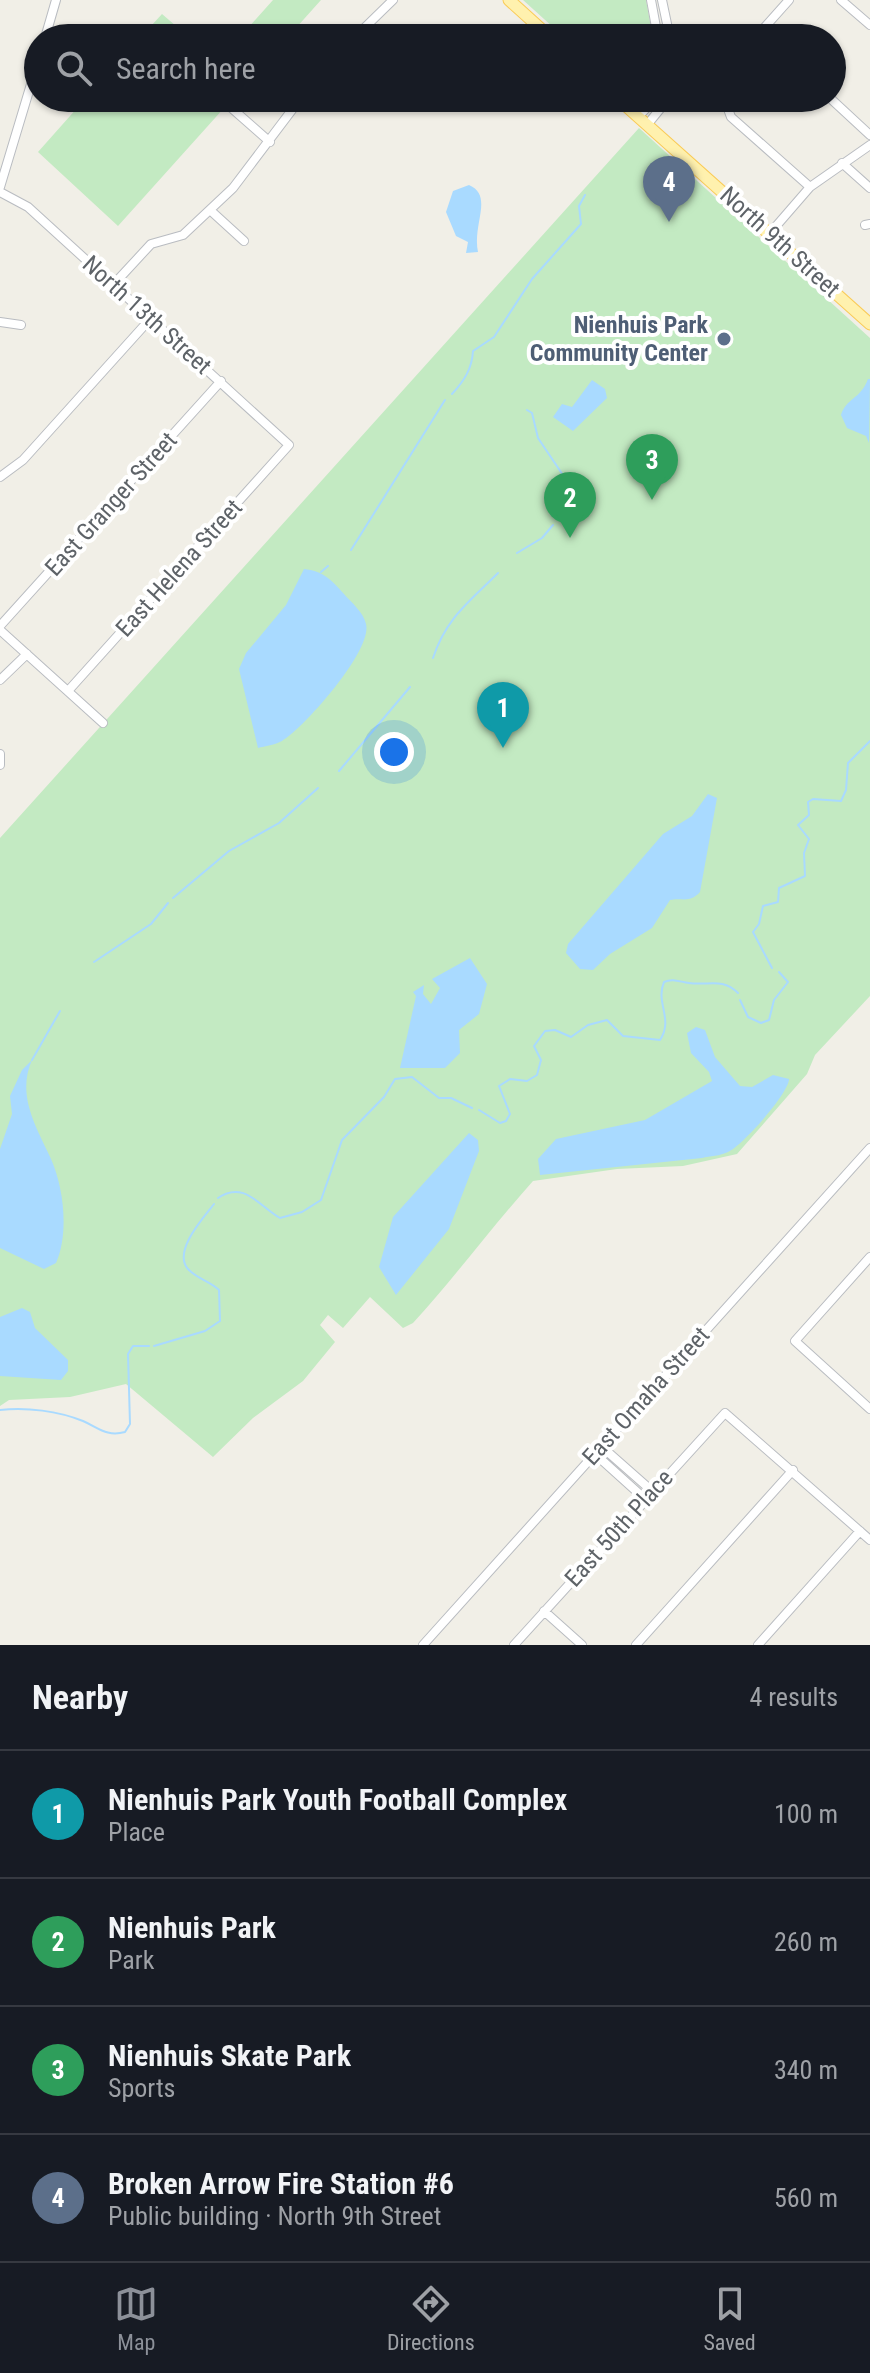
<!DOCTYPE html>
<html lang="en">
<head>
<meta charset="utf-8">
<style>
  body { margin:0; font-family:"Roboto Condensed",sans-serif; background:#242831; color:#f1f3f6 }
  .you { position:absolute; left:394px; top:752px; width:28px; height:28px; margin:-20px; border:6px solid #fff; border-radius:50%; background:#1a73e8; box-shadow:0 0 0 12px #1a73e833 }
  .badge { display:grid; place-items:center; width:52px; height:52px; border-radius:50%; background:#8c9099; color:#fff; font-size:26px; font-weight:700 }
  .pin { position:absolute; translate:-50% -66px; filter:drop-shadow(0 2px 4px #0008) }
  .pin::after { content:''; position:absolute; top:42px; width:28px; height:24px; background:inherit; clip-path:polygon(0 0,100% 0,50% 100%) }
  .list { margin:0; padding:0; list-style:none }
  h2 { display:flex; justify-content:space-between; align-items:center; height:104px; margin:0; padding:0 32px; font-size:34px }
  h2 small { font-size:26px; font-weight:400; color:#9ea1a6 }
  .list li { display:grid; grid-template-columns:52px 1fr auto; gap:24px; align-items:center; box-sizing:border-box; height:128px; padding:0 32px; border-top:2px solid #363941 }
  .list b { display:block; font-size:30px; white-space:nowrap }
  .list p { margin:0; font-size:26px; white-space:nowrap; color:#9ea1a6 }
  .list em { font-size:26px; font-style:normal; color:#9ea1a6 }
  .icon { flex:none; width:44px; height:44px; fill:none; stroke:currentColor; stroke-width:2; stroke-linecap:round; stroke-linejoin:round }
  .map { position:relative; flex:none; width:870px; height:1645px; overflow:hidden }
  .search { position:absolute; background:#171b24; box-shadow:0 2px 6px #0004; left:24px; right:24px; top:24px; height:88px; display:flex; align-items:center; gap:20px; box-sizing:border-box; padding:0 28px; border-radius:44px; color:#9ea1a6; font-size:30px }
  .sheet { height:616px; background:#171b24 }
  nav { display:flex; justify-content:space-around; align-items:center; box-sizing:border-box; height:112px; border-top:2px solid #363941; background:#171b24; font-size:22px; color:#9ea1a6 }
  nav a { display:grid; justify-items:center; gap:4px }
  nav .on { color:#8c9099 }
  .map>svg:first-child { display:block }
  .green { fill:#c3eac2 }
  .water { fill:#a9daff }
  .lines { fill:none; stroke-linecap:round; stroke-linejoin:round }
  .stream { stroke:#a9daff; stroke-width:2 }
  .minor-casing { stroke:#b9bcc1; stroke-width:10 }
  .major-casing { stroke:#facb57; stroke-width:13 }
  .minor { stroke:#fff; stroke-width:8 }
  .major { stroke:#fff1ae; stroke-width:11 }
  .service-dot { fill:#5c6f8a; stroke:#fff; stroke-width:3 }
  .labels { text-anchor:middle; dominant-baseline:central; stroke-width:8; stroke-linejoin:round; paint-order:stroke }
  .street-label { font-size:24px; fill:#5e6368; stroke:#fff }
  .service-label { font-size:24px; font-weight:bold; fill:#4e5e75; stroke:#fff; text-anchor:end }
</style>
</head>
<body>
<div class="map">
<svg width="870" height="1645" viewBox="0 0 870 1645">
  <rect width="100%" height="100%" fill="#f1efe7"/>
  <!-- green -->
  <path class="green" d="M273,0h48l-34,38h-48z
    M523,0h123l7,38h-88z
    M162,14l28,24h-50z
    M86,98h147l-115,128 -80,-74z
    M639,128l231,210v658l-55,59 -8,19 -70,80 -54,12 -66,3 -84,12c-42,47 -78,96 -120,142l-10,5 -33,-31 -27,31 -15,-13 -8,10 15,17 -32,39 -50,37 -40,39 -87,-73 -56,13 -61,3 -9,6v-568z"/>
  <!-- water -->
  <path class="water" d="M469,185c25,11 3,39 9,67l-12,1 2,-11 -12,-6 -10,-24 7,-21z
    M868,379h2l-1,64 -3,-7 -19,-8 -6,-13c5,-17 19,-15 27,-36z
    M592,380l13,9 2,9 -34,33 -20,-14 9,-13 10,3z
    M304,569c19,2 28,11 40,25 7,8 20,19 22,30 7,26 -62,104 -84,117 -7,4 -17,5 -24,7l-19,-79 7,-16 40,-48z
    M708,794l9,4 -17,94c-11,12 -18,5 -30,8l-18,28 -42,26 -17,16 -13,-1 -14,-16 2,-9 95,-110 29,-18z
    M470,958l17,26 -8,30 -20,16 1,23 -15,15h-45l16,-72 -3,-4 11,-7 -1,9 8,10 9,-16 -8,-9z
    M696,1027l9,3 10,27 25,29 12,1 21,-12 16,4c0,14 -47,67 -61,73 -8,4 -18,4 -26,6l-162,17 -2,-16 18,-20 89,-19 67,-39 -3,-9 -18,-19 -4,-20z
    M32,1060c-16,36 5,68 19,99 13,29 18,75 5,104l-12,6 -44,-21v-99l12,-35 -2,-18 12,-26z
    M469,1133l9,7 1,11 -30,78 -53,66 -17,-28 14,-50z
    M22,1308l8,4 5,16 33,32v11l-7,9 -61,-4v-59z"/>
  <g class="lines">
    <!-- stream -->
    <path class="stream" d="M452,394c12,-13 20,-25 21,-43l21,-14 38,-58 49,-55 -2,-18 6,-11
      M527,410l5,3 6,25 35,52 -12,23
      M351,550l94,-150
      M517,553l25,-15 11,-13
      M321,572l7,-6
      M433,658c13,-40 36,-56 65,-85
      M339,771l71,-84
      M173,898l56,-47 50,-28 39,-35
      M94,962l57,-38 17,-21
      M772,968l-19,-36 6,-8 4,-18 15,-4 1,-14 26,-12 -1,-23 5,-14 -11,-14 11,-10 -1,-13 5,-3 28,2 5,-11 2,-27 22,-22
      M740,1000l8,17 13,6 8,-3 5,-20 14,-18 -9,-10
      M32,1060l28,-49
      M479,1110l21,13 6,-2 4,-7 -11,-28 11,-7 17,2 10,-6 4,-15 -7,-14 11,-15 10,-1 16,7 17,-12 19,-5 16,16 37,4c14,-21 -5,-37 4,-58 9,-4 16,0 25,1 19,3 33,-6 49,10
      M218,1198c26,-18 41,8 62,20l22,-6 19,-12 21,-60 42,-43 11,-18 17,-2 27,21h12l21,10
      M154,1346l51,-15 15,-10 -1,-31c-9,-9 -22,-11 -31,-21 -16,-18 17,-53 26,-65
      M0,1410c27,-3 58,1 83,11 16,7 24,16 42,11l5,-8 -2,-70 5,-8h16"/>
    <defs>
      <path id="minor" d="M651,0l7,38
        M662,0l8,38
        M841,0l29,25
        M45,38l11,-38
        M354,38l39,-38
        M755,38l34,-38
        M724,98l7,19 79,70
        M830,98l40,37
        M228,105l42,37
        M638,117l18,-19
        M647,125l22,-27
        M842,163l28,25
        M0,187l38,-126
        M0,192l28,15 261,238 -221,246
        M210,210l34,31
        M865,225l5,-1
        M771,232l39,-45 60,-42
        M114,284l37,-40 32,-9 50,-47 68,-90
        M0,322l21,3
        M0,477l23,-17 128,-142
        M0,626l221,-245
        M0,630l103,93
        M0,680l27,-26
        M0,754v11
        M870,1257l-75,84 75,68
        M601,1446l51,45
        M594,1453l51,46
        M544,1611l38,34
        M423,1645l447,-497
        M514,1645l211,-232 145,127
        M636,1645l157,-175
        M758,1645l102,-114"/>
      <path id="major" d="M509,0l42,38
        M617,98l253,226"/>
    </defs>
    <!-- minor casing -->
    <use href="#minor" class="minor-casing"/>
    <!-- major casing -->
    <use href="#major" class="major-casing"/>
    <!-- minor -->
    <use href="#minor" class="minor"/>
    <!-- major -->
    <use href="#major" class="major"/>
  </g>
  <!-- markers -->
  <circle class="service-dot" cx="724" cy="339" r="8"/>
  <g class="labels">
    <!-- street labels -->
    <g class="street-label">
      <text transform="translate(780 242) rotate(42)">North 9th Street</text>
      <text transform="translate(147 315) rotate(42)">North 13th Street</text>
      <text transform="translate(111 504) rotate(-48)">East Granger Street</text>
      <text transform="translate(179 568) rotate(-48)">East Helena Street</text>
      <text transform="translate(646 1396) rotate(-48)">East Omaha Street</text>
      <text transform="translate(619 1528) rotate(-48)">East 50th Place</text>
    </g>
    <!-- service labels -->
    <g class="service-label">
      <text x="708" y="325">Nienhuis Park<tspan x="708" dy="28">Community Center</tspan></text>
    </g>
  </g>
</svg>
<div class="you"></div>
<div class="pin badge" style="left:503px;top:748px;background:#0f9aa8">1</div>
<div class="pin badge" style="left:570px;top:538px;background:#2e9e5b">2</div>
<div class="pin badge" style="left:652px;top:500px;background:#2e9e5b">3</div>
<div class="pin badge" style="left:669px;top:222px;background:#5c6f8a">4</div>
<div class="search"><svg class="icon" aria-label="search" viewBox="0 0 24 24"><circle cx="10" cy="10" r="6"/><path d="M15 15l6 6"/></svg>Search here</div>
</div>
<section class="sheet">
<h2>Nearby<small>4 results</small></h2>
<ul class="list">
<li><span class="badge" style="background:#0f9aa8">1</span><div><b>Nienhuis Park Youth Football Complex</b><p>Place</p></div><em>100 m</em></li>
<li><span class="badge" style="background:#2e9e5b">2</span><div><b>Nienhuis Park</b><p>Park</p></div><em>260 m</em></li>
<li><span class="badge" style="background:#2e9e5b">3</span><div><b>Nienhuis Skate Park</b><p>Sports</p></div><em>340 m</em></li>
<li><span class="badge" style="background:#5c6f8a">4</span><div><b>Broken Arrow Fire Station #6</b><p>Public building · North 9th Street</p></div><em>560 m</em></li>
</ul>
</section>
<nav>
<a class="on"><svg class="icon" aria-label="map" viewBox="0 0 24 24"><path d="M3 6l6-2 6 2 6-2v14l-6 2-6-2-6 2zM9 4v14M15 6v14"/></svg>Map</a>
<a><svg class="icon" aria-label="directions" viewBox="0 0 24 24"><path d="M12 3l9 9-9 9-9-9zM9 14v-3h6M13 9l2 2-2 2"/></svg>Directions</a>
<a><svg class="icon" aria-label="saved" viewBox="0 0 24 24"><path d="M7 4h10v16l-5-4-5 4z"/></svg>Saved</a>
</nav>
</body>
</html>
